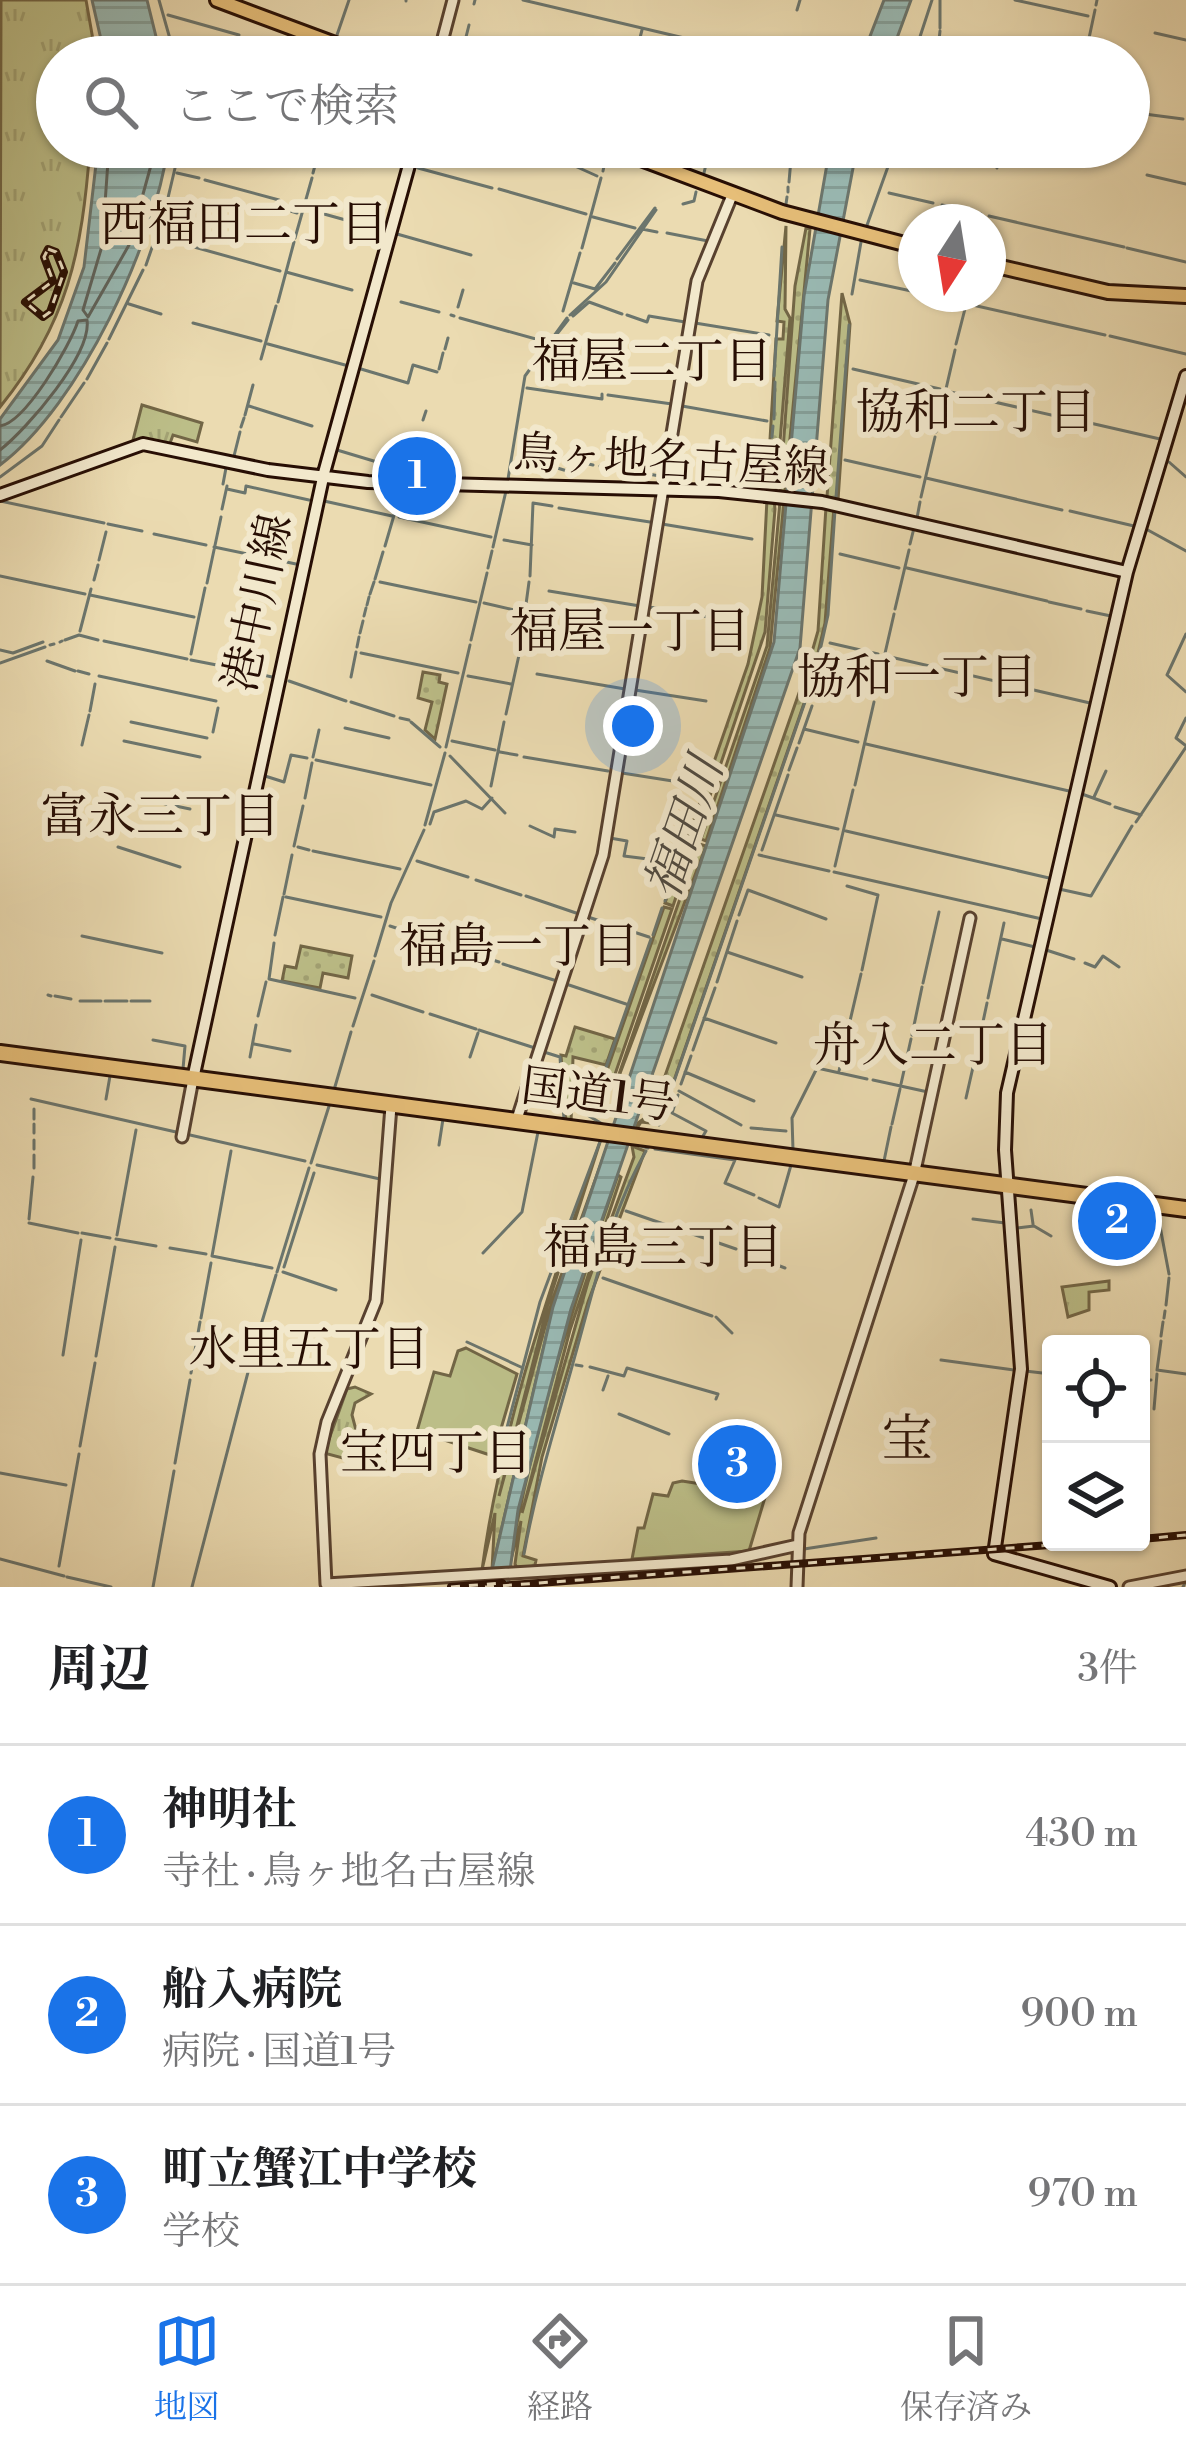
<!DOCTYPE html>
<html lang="ja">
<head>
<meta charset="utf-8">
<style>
  body { margin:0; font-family:"Libre Bodoni","Noto Serif JP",serif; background:#f6f6f6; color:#202124 }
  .controls { position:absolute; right:36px; bottom:36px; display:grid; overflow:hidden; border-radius:12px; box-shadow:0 3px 9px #0004 }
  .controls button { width:108px; height:108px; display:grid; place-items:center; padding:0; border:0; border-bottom:3px solid #e0e0e0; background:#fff; color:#202124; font:60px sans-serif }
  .compass { position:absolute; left:898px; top:204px; width:108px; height:108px; border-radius:50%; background:#fff; box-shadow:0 3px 9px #0004; rotate:192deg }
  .you { position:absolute; left:633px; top:726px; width:42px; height:42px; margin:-30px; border:9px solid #fff; border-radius:50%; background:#1a73e8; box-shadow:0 0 0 18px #1a73e833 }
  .badge { display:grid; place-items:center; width:78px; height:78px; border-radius:50%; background:#1a73e8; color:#fff; font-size:39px; font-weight:700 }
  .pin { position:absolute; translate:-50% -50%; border:6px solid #fff; box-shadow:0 3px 12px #0006 }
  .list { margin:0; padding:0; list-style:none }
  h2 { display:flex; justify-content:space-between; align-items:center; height:156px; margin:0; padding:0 48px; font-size:51px }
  h2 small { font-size:39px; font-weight:400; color:#757577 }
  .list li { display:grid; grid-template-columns:78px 1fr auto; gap:36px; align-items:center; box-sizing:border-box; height:180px; padding:0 48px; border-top:3px solid #e0e0e0 }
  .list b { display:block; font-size:45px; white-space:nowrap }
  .list p { margin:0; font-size:39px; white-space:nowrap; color:#757577 }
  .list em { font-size:39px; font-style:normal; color:#757577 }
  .icon { flex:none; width:66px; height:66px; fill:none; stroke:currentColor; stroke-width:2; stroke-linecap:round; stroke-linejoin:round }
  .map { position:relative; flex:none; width:1186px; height:1587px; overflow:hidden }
  .search { position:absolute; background:#fff; box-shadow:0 3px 9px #0004; left:36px; right:36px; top:36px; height:132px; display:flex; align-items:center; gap:30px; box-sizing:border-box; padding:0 42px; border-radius:66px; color:#757577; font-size:45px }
  .sheet { height:696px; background:#fff }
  nav { display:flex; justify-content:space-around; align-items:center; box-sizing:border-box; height:168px; border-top:3px solid #e0e0e0; background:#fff; font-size:33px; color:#757577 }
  nav a { display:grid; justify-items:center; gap:6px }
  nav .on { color:#1a73e8 }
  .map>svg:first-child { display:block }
  .grass { fill:url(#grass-dots); stroke:#726646; stroke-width:3 }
  .park { fill:url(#park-tufts); stroke:#726646; stroke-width:3 }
  .pitch { fill:#bcbe88; stroke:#726646; stroke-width:3 }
  .water { fill:url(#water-rules); stroke:#6b756d; stroke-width:3 }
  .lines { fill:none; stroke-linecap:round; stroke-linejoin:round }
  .shore { stroke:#60645c; stroke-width:3 }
  .stream { stroke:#6b756d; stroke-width:3 }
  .tertiary-casing { stroke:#58412f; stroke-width:15 }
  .secondary-casing { stroke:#270e04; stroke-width:16 }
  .primary-casing { stroke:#270e04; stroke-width:18 }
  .trunk-casing { stroke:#270e04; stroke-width:20 }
  .tertiary { stroke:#f2e8cc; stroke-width:9 }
  .secondary { stroke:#f2e8cc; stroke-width:10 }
  .primary { stroke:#e6be78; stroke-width:12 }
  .trunk { stroke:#e6be78; stroke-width:14 }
  .rail-casing { stroke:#270e04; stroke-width:8 }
  .rail { stroke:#f2e8cc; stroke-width:3; stroke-dasharray:9; stroke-linecap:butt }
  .labels { text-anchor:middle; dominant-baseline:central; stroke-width:12; stroke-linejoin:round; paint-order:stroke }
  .street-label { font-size:45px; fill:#270e04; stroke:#f2e8cc }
  .neighbourhood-label { font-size:48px; fill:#270e04; stroke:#f2e8cc }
  .water-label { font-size:48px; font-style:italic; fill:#4f4a41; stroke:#f2e8cc }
  .quarter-label { font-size:51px; fill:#270e04; stroke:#f2e8cc }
</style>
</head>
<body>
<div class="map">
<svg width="1186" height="1587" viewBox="0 0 1186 1587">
  <defs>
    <pattern id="grass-dots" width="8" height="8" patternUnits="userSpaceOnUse" patternTransform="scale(3)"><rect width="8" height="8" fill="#bcbe88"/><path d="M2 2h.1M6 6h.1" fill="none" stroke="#a2a274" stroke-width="1.8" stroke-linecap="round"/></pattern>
    <pattern id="park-tufts" width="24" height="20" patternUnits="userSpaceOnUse" patternTransform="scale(3)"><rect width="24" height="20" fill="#bcbe88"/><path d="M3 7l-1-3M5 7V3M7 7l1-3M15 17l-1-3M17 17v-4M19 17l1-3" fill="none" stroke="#a2a274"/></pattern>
    <pattern id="water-rules" width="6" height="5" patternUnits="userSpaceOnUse" patternTransform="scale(3)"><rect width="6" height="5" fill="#99b9b3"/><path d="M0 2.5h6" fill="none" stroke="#849e98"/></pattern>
  </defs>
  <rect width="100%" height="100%" fill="#ebdbb1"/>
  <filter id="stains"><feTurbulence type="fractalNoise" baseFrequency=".00167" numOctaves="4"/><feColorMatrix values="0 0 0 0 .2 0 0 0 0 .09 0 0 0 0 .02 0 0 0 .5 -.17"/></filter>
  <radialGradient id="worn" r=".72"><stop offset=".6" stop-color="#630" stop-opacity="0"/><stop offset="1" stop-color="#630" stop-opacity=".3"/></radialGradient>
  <!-- grass -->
  <path class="grass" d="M786,226l-1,83 5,9 -14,173 -9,-1 9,-151h7l1,-17 -7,-1z
    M806,228l4,1 -25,262h-5l15,-205z
    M842,293l8,31 -12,176 -11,-3z
    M767,499l7,1 1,9 -10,123 -92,274 -8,-3 83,-239 14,-67z
    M780,501h4l-14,147 -64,193 -5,-2 66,-193z
    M826,507h8l-9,116 -15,63 -151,438 -18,-2 -5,8 2,-7 14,-10 154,-440 12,-42z
    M423,672l17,3 -1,7 8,2 -12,55 -10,-9 7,-28 -14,-4z
    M699,844l7,2 -90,238 1,-4z
    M664,907l8,2 -60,174 -8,-4z
    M301,946l51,10 -4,22 -25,-5 -3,15 -38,-7 3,-15 11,2z
    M575,1027l40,12 -9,26 -33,-8 -2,67 -5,-1 -5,-68 5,1z
    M601,1139l-53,165 -49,192 53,-195 57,-160 -56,166 -61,263 3,-57 -13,57c20,-150 71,-288 119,-431z
    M632,1146l13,5 -57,151 -46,155 -19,99 13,4 -2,10h-16l-3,-6 6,-43 -13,50c23,-135 65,-266 110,-396l3,2 -51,153 -48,183 66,-231 46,-125z"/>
  <!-- park -->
  <path class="park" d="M1,0h85l10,57h-39v90h33c-8,105 -22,176 -90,260z
    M142,405l60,18 -5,19 -24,-7 -4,11 -37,-2z
    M1109,1281v9l-20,2v18l-21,7 -6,-30z
    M355,1387l16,7 -16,9 -3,12 13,49 -41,-11 23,-64z"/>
  <!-- pitch -->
  <path class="pitch" d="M466,1348l51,26 -24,82 -76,-25 17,-59 16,4 8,-25z
    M682,1481l84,13 -17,57 -117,8 6,-31h6l9,-34 15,2 5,-13z"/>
  <!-- water -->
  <path class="water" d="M92,0h55l14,57h-56z
    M884,0h27l-21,57h-28z
    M98,147h70c-14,96 -87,257 -168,318v-46l58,-79 26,-73z
    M830,147h27l-29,153 -28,348 -229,661 -53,201 -10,76 -20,1 65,-280 221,-665 30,-346z"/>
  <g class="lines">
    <!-- shore -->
    <path class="shore" d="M109,147l-7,99 -19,64 5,7 41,-72 27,-98
      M0,426c25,-3 70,-80 78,-105l9,-1c5,34 -60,109 -87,130"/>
    <!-- stream -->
    <path class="stream" d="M159,0l13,46
      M523,0l174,41
      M1015,0l73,16
      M406,1v-1
      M474,4l1,-4
      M1096,5l1,-5
      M797,10l3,-10
      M168,15l71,20
      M940,28v-28
      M1155,33l31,7
      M337,35l12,-35
      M938,50l2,-19
      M173,51l1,6
      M915,52l17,-52
      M464,53l19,4
      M461,57l8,-32
      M635,57l7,-27
      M936,57v-3
      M1085,57l10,-47
      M1129,112l54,7
      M343,147l59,16
      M542,147l21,13
      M490,148l3,1
      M792,149l1,-2
      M500,151l5,1
      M705,155l2,-8
      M792,155v-3
      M566,162l31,14
      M418,168l74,20
      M997,168l5,-21
      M603,171l1,-5
      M177,173l22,5
      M313,173l7,-26
      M704,173l6,-26
      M1147,175l39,9
      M205,180l74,20 -2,7 20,6
      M789,182l2,-23
      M499,189l87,25
      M788,192v-5
      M889,193l44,10
      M167,202l13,-55
      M683,204l11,-3 2,-9
      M786,204l1,-7
      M942,205l19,4
      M306,209l54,15
      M965,210l16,4
      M989,216l135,31
      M593,217l42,11
      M866,228l29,-81
      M642,229l15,3
      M667,233l41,8
      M397,234l74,21
      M160,237l21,6
      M295,238l17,-60
      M187,245l93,26
      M582,248l19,-70
      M1127,248l59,14
      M617,259l38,-51
      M146,265l20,-58
      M286,272l66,18
      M860,280l56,12
      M574,283l21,6 20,-26
      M852,294l9,-52
      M925,294l35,8
      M278,302l16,-60
      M401,302l38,10
      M129,304l32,10
      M968,304l137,31
      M458,307l5,-17
      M563,311l17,-58
      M451,315l3,1
      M570,315l36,-33 50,-72
      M627,315l20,7 2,-6 36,6
      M573,316l16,-14 33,12
      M460,318l83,23
      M193,323l68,18
      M695,323l74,12
      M1110,336l76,18
      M109,339l34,-69
      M268,344l77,21
      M956,344l11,-43
      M445,349l3,-11
      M538,358l30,-38
      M261,359l15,-53
      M361,369l47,14 5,-18 24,7
      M439,369l4,-16
      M853,369l87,20
      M774,376l8,-129
      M87,379l20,-36
      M527,388l75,11v-5
      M946,391l136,31
      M608,395l64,9
      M249,406l63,20
      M682,406l85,15
      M245,415l8,-30
      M61,417l23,-34
      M774,419l1,-37
      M423,420l3,-9
      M1090,423l70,16
      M241,427l3,-9
      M936,432l19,-82
      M772,437l1,-11
      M337,450l40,12
      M234,456l6,-24
      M531,460l46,14 2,-12 14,3
      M845,460l75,17
      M1169,462l17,15
      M380,463l27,9 9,-29
      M600,466l60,10 -1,8
      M769,468l3,-27
      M0,477l42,-31 17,-26
      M926,478l136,32
      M508,479l17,-103 42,-58
      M223,484l3,-16
      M767,487l1,-10
      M227,489l18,4 1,-7 63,14
      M836,497l13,-172
      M921,497l14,-60
      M0,501l104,22
      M324,501l68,15
      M559,508l91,14
      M222,509l5,-23
      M1070,511l64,15
      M399,517l92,20
      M917,518l3,-16
      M108,524l34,7
      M662,524l90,15
      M1146,529l40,22
      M154,534l52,11
      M504,540l28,5
      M910,544l4,-16
      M385,546l17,-58
      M214,547l82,17
      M493,547l13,-56
      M840,554l59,14
      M99,560l7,-28
      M488,568l4,-17
      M907,568l140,33
      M0,576l85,18
      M530,576l3,-73 19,3
      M375,579l8,-27
      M94,580l4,-15
      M380,582l96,20
      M207,583l14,-66
      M549,591l91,15
      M370,594l4,-12
      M90,595l104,22
      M1049,602l32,7
      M484,603l39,9
      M367,605l2,-8
      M649,607l83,14
      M895,609l14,-59
      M1087,611l24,5
      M364,616l2,-8
      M80,631l11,-42
      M360,633l3,-12
      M1186,634l-19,41 19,17
      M65,640l14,-5 19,5
      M471,640l16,-67
      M104,641l83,18
      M60,642l2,-1
      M830,643l48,11
      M50,645l4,-1
      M357,647l2,-10
      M520,649l9,-67
      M0,650l13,3 30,-11
      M361,653l97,20
      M191,654l14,-66
      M886,656l135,31
      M191,660l36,7
      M47,661l28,10
      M0,663l45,-16
      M232,669h4
      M78,671l11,3
      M245,671l27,6
      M537,674l88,15
      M99,676l117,25
      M468,676l43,8
      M351,677l5,-25
      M289,681l57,20
      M1025,688l65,15
      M635,690l71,11
      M875,697l19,-83
      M351,702l43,14
      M90,711l5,-27
      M506,714l13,-59
      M400,718l9,2
      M131,722l76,16
      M411,722l29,25
      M345,728l44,10
      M804,729l54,13
      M213,732l5,-24
      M124,741l76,16
      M452,741l43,9
      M799,743l13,-37
      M866,744l203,47
      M82,745l7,-30
      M1185,745l-9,-7 10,-20
      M446,747l24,-102
      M500,752l17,3
      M450,756l55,57
      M313,757l6,-27
      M524,757l84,14
      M316,760l115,25
      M789,770l8,-22
      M622,773l57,9
      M265,776l19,6 7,-27 16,3
      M855,785l19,-83
      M491,786l13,-64
      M1079,793l31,11
      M1094,797l12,-26
      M137,798l53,11
      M305,798l7,-35
      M1115,807l26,8
      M776,815l62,14
      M1136,822l50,-75
      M430,824l4,-12 32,-11 16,8 10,-11
      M425,825l20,-72
      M530,826l24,11 1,-8 20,3
      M846,831l203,47
      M610,838l17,3 -3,15 32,4
      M294,846l9,-40
      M118,847l62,20
      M298,847l11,3
      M762,850l26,-75
      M313,851l87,18
      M759,855l70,16
      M417,861l51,16
      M835,866l18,-76
      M834,872l208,47
      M476,880l45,15
      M847,886l31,9 -16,75
      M1059,889l32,7 41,-70
      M284,894l8,-39
      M526,896l53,18
      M286,897l95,20
      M665,901l11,-33 -11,-3
      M739,915l9,-25 78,29
      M588,917l61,20
      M390,926l55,18
      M275,935l8,-38
      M653,935l9,-27
      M82,936l80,17
      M1002,939l33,8
      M274,943l-5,36 86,19
      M454,948l45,14
      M1043,949l31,10
      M727,952l75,25
      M375,956l16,-53 33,-73
      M1085,963l10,4 8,-11 16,11
      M503,964l54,17
      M717,982l20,-61
      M923,983l16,-71
      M566,984l60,20
      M48,995l3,1
      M372,995l51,17
      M55,996l16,3
      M988,998l16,-75
      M80,1001h21
      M105,1001h22
      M131,1001h19
      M430,1014l46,15
      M258,1016l8,-34
      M704,1018l72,25
      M850,1021l11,-47
      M353,1026l21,-65
      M479,1030l56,18
      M912,1035l10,-48
      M153,1040l32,6 -2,23
      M254,1044l36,7
      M693,1050l22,-62
      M977,1050l10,-47
      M544,1052l16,5 4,63
      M250,1057l6,-32
      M470,1057l8,-24
      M839,1071l10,-45
      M685,1072l69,29
      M873,1080l55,12
      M681,1084l10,-28
      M901,1084l10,-45
      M334,1090l17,-58
      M679,1091l62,34
      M678,1095l-6,18 34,18 -3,5
      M966,1098l10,-44
      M31,1099l145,33
      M106,1099l4,-23
      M34,1119v-10
      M892,1124l8,-35
      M604,1125l-15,-9 62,-177
      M659,1125l156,-452 13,-58 7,-105
      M751,1128l35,3
      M34,1133v-9
      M190,1135l115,26
      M634,1144l14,4
      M439,1145l4,-26
      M34,1149v-9
      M655,1149l80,11 -10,23 29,12
      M793,1150l-1,-32 25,-50 50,11
      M231,1151l-19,105 60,12
      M884,1161l7,-34
      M311,1163l19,-60
      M317,1165l63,14 1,-16
      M34,1168v-13
      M759,1198l20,9 12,-42
      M1031,1210l2,14
      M626,1211l110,38
      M1158,1212l1,6
      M29,1219l4,-42
      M973,1219l32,4
      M1159,1221l10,53
      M29,1223l49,10
      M1017,1228l17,-2 17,10
      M82,1233l28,5
      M117,1235l19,-105
      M116,1239l40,7
      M170,1248l36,6
      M741,1251l44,17
      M483,1253l39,-41 16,-80
      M284,1267l30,-94
      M277,1272l32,-104
      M283,1272l53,18
      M603,1278l109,38
      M1166,1305l3,-27
      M716,1317l16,16
      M201,1318l10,-55
      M1164,1318l1,-7
      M261,1325l15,-50
      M1161,1336l2,-14
      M1161,1341l-4,29 29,4
      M467,1342l56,26
      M63,1355l18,-115
      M96,1356l19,-109
      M941,1360l73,10
      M576,1365l6,1
      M590,1367l34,9 3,-8 91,26 -2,5
      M1025,1371l26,3
      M191,1373l9,-51
      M1141,1381l10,-1
      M603,1390l5,-14
      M1154,1409l3,-35
      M1046,1410l3,-32
      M619,1414l50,20
      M80,1446l15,-83
      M499,1458l41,-156 61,-163
      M175,1463l15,-83
      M0,1473l66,12
      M804,1549l72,-11
      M524,1554c12,-66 31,-126 49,-191 20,-70 36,-148 73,-212
      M0,1559l64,17
      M59,1566l20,-112
      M67,1577l44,10
      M153,1587l21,-116
      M192,1587l67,-257
      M1183,1587l3,-6"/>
    <defs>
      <path id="tertiary" d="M438,57l15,-57
        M391,1106l-15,195 -49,121 -7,32 6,130 405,-24 67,-15
        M516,1122l87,-267 94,-574 36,-88
        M182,1137l11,-58
        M797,1587l2,-54 115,-358 56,-257
        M1129,1587l57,-11"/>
      <path id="secondary" d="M0,495l143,-51 125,26 100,12 351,9 103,11 305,70
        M193,1079l131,-606 90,-326
        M1110,1587l-116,-33 27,-185 -16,-219 2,-57 120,-521 59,-196"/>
      <path id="primary" d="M217,0l153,57
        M609,147l173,65 134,35
        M988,264l120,28 78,4"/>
      <path id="trunk" d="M0,1053l1186,156"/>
    </defs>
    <!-- tertiary casing -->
    <use href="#tertiary" class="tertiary-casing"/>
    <!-- secondary casing -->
    <use href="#secondary" class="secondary-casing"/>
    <!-- primary casing -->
    <use href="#primary" class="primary-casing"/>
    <!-- trunk casing -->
    <use href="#trunk" class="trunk-casing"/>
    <!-- tertiary -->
    <use href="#tertiary" class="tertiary"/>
    <!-- secondary -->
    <use href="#secondary" class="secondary"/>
    <!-- primary -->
    <use href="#primary" class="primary"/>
    <!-- trunk -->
    <use href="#trunk" class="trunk"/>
    <defs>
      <path id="rail" d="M48,249l8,3 8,20 -14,40 -7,5 -18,-15 28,-21 -9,-24z
        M1141,1539l45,-4
        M451,1587l51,-4
        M485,1587l606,-45"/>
    </defs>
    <!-- rail casing -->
    <use href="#rail" class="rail-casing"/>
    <!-- rail -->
    <use href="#rail" class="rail"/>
  </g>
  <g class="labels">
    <!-- street labels -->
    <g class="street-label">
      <text transform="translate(671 462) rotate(3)">鳥ヶ地名古屋線</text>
      <text transform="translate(259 603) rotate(-78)">港中川線</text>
      <text transform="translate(598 1096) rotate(7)">国道1号</text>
    </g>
    <!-- neighbourhood labels -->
    <g class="neighbourhood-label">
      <text x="244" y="226">西福田二丁目</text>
      <text x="652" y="363">福屋二丁目</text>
      <text x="976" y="414">協和二丁目</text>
      <text x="630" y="633">福屋一丁目</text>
      <text x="917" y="679">協和一丁目</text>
      <text x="160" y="818">富永三丁目</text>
      <text x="519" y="948">福島一丁目</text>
      <text x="933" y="1047">舟入二丁目</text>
      <text x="663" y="1249">福島三丁目</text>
      <text x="309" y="1351">水里五丁目</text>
      <text x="436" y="1455">宝四丁目</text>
    </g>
    <!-- water labels -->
    <g class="water-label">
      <text transform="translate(686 828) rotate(-71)">福田川</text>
    </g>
    <!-- quarter labels -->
    <g class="quarter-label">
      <text x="907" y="1441">宝</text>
    </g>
  </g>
  <rect width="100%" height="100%" filter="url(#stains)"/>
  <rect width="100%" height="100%" fill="url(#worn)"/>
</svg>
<div class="controls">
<button><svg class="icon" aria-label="locate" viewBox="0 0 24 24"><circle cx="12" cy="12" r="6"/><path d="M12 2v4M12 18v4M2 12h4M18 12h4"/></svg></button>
<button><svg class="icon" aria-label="layers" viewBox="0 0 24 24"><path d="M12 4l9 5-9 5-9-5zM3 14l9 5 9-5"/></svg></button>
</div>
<svg class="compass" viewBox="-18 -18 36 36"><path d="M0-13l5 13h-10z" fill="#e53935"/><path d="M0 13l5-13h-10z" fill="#757577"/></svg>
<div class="you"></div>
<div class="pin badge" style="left:417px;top:476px">1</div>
<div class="pin badge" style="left:1117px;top:1221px">2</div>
<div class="pin badge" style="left:737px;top:1464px">3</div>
<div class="search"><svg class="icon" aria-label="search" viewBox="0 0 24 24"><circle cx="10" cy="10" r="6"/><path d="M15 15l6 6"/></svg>ここで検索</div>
</div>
<section class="sheet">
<h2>周辺<small>3件</small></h2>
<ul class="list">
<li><span class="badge">1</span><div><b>神明社</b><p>寺社 · 鳥ヶ地名古屋線</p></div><em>430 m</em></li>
<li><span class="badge">2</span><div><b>船入病院</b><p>病院 · 国道1号</p></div><em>900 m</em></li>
<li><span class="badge">3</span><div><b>町立蟹江中学校</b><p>学校</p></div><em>970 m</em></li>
</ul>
</section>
<nav>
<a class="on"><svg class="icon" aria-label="map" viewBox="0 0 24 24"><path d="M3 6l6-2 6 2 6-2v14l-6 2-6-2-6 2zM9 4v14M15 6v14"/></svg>地図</a>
<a><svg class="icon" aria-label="directions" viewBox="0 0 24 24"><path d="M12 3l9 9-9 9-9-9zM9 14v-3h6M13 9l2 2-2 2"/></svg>経路</a>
<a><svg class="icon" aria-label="saved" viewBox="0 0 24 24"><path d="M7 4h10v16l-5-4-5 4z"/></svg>保存済み</a>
</nav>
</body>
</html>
